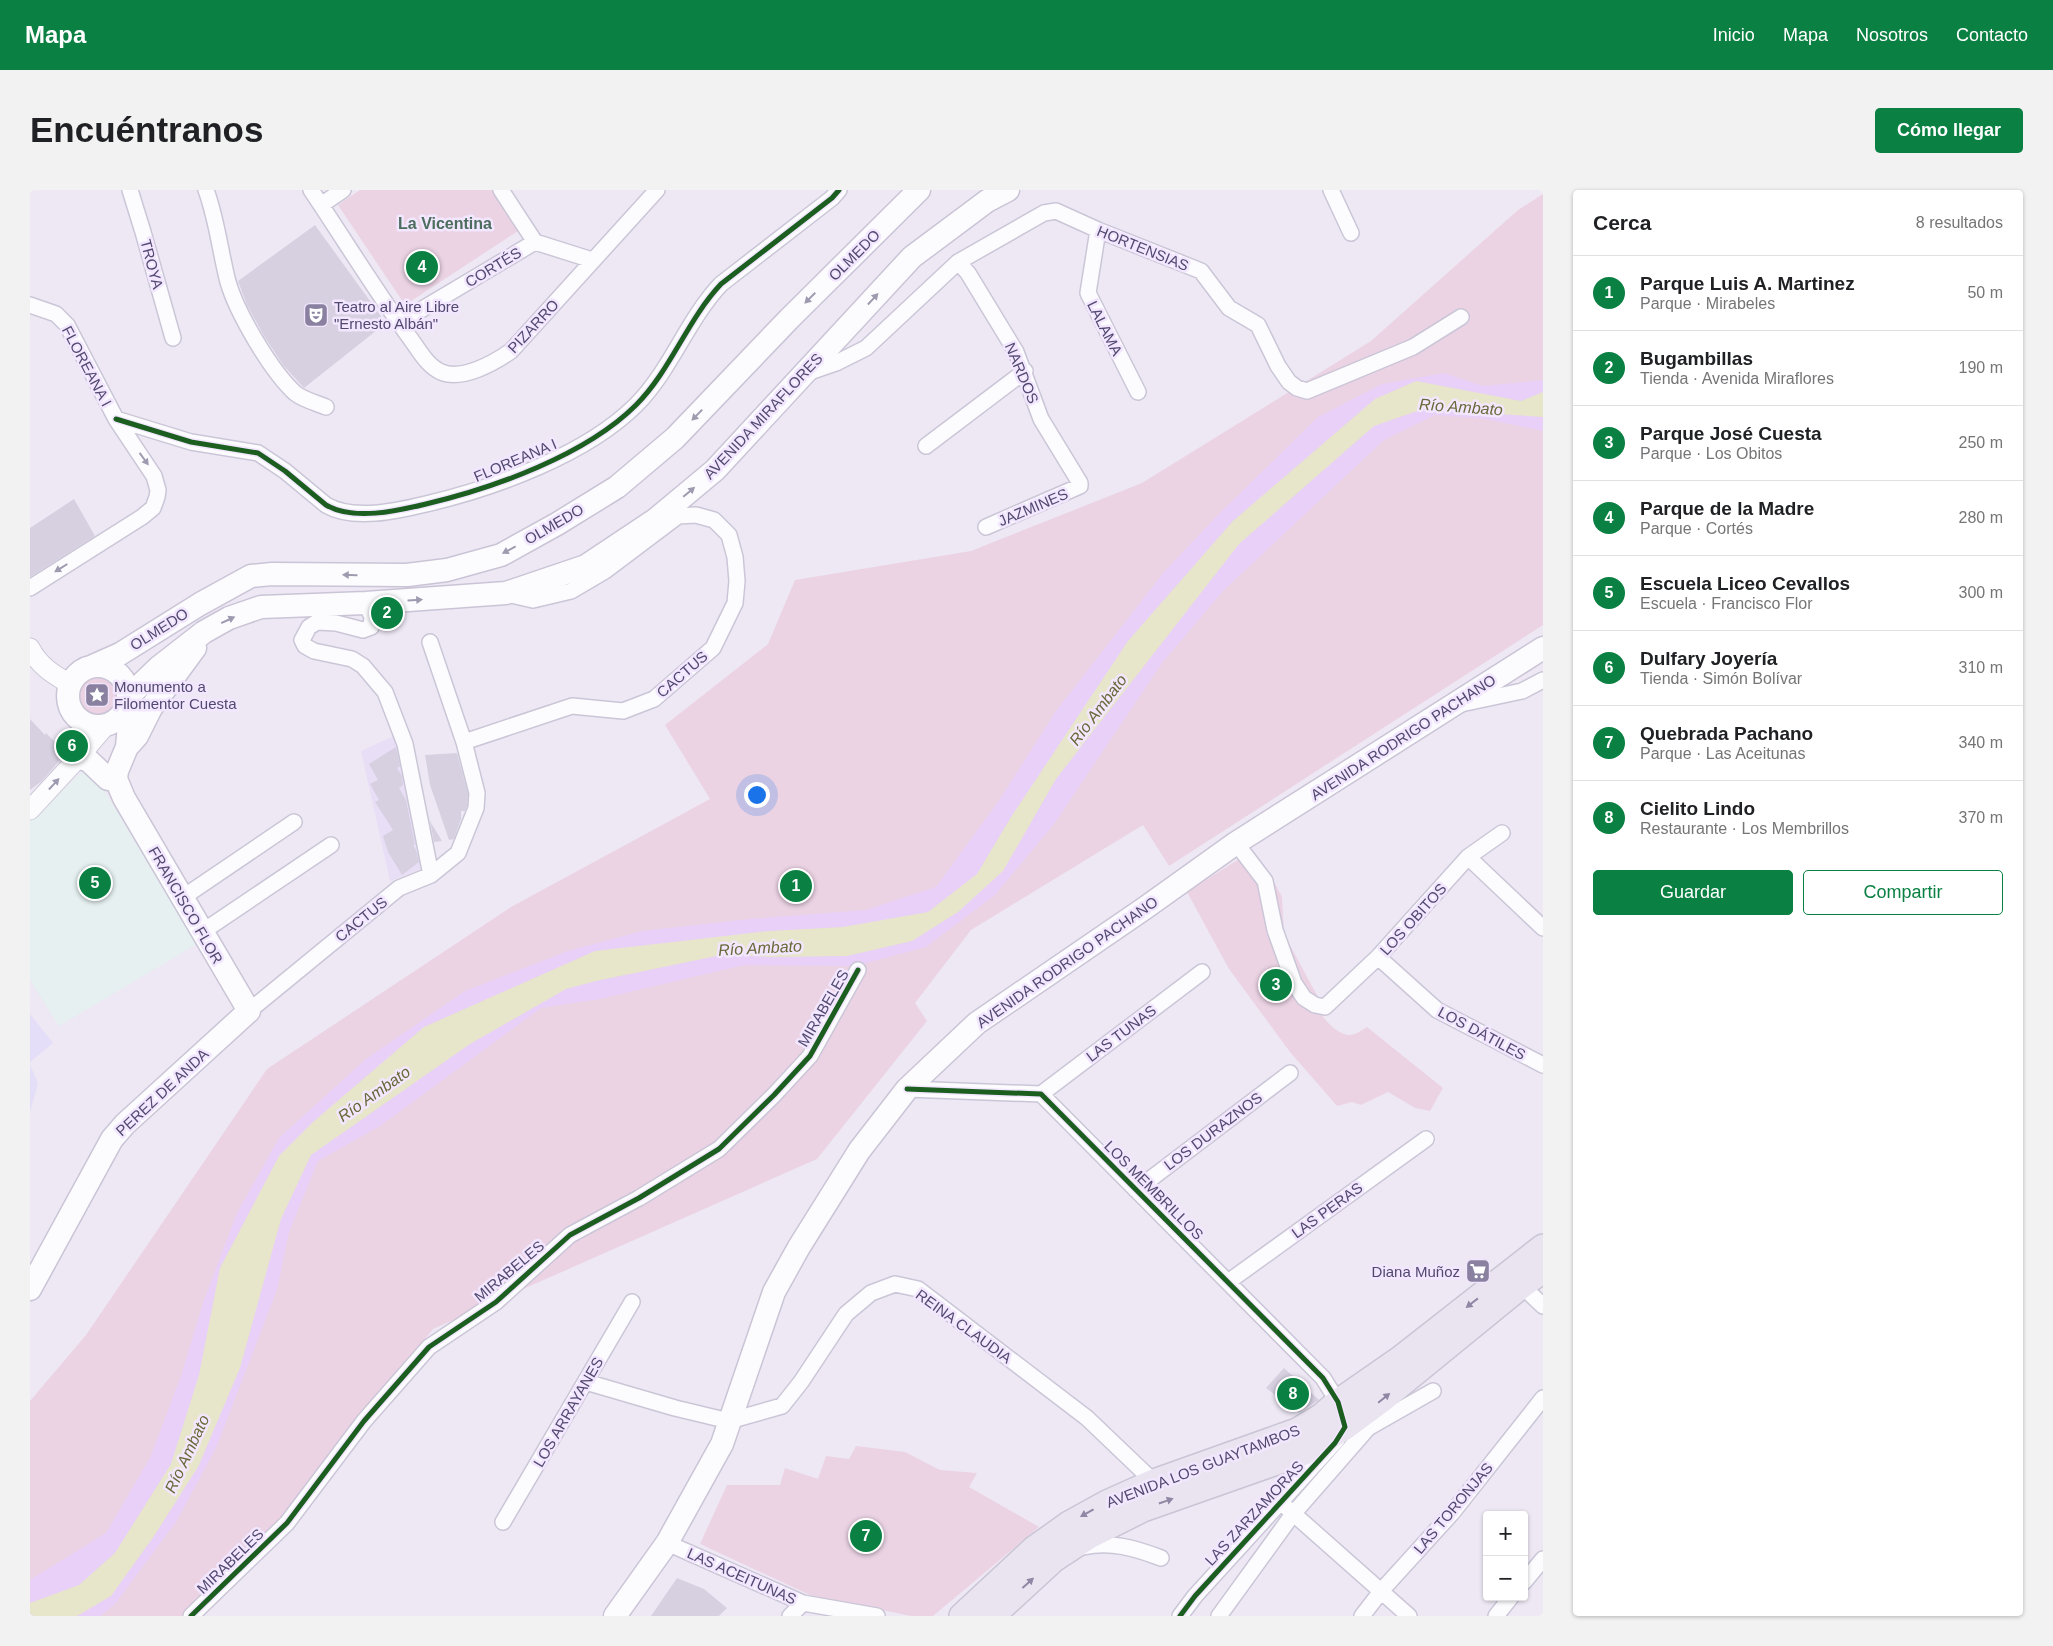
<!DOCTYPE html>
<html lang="es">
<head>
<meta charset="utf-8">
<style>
  body { margin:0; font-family:Helvetica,sans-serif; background:#f2f2f2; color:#202124 }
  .controls { position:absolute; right:15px; bottom:15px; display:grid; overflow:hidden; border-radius:5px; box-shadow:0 1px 4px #0004 }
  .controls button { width:45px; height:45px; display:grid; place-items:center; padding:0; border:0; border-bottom:1px solid #e0e0e0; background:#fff; color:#202124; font:25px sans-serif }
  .you { position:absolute; left:726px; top:604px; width:18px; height:18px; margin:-12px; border:4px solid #fff; border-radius:50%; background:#1a73e8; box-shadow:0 0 0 8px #1a73e833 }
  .badge { display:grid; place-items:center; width:32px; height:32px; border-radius:50%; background:#0b8043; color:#fff; font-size:16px; font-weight:700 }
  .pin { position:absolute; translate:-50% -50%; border:2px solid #fff; box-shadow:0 1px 5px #0006 }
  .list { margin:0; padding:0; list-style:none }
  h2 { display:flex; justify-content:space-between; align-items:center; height:65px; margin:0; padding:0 20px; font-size:21px }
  h2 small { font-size:16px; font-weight:400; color:#757577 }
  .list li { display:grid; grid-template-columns:32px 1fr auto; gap:15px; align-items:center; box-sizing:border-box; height:75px; padding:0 20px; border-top:1px solid #e0e0e0 }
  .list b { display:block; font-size:19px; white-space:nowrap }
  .list p { margin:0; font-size:16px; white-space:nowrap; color:#757577 }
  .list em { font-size:16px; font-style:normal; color:#757577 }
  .actions { display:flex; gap:10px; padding:15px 20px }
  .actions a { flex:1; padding:11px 0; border:1px solid #0b8043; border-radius:5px; text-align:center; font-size:18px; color:#0b8043 }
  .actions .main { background:#0b8043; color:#fff }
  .map { position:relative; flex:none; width:1513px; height:1426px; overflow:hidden; border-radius:5px }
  header { display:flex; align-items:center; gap:30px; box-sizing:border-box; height:70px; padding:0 25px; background:#0b8043; color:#fff }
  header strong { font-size:24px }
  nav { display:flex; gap:28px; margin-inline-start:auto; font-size:18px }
  .intro { display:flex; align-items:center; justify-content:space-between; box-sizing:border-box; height:120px; padding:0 30px }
  h1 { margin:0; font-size:35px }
  .button { padding:12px 22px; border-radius:5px; background:#0b8043; color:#fff; font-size:18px; font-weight:700 }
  main { display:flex; gap:30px; padding:0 30px }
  aside { flex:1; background:#fff; border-radius:5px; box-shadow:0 1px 4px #0004 }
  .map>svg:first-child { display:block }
  .residential { fill:#e8def6 }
  .commercial { fill:#e4def8 }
  .education { fill:#e6f0f0 }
  .green { fill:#ebd3e4 }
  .sand { fill:#e8d0f8 }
  .water { fill:#e7e5ca }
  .building { fill:#d6d0e1 }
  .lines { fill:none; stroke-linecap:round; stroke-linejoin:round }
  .minor-casing { stroke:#cbc6d7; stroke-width:18 }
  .tertiary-casing { stroke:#cbc6d7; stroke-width:21 }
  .secondary-casing { stroke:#cac4d6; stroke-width:25 }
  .primary-casing { stroke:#c9c5d4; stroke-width:28 }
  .minor { stroke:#fcfcfe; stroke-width:15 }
  .tertiary { stroke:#fcfcfe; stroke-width:19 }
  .secondary { stroke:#fcfcfe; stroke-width:22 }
  .primary { stroke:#eae4f1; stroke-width:25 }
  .cycleway-casing { stroke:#f2e7fe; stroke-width:8 }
  .cycleway { stroke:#1b5e20; stroke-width:5 }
  .oneway { fill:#9e9ab0 }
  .oneway2 { fill:#8f87a4 }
  .labels { text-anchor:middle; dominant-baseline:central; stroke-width:5; stroke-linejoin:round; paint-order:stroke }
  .street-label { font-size:15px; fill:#524971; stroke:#f2e7fe }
  .poi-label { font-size:15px; fill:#524971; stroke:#f2e7fe; text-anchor:start }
  .neighbourhood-label { font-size:16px; font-weight:bold; fill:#4c6d5d; stroke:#f2e7fe }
  .water-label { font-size:16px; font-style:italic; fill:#686938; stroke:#f2e7fe }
</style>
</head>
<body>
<header>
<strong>Mapa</strong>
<nav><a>Inicio</a><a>Mapa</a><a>Nosotros</a><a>Contacto</a></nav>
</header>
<div class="intro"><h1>Encuéntranos</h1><a class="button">Cómo llegar</a></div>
<main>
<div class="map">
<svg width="1513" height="1426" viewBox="0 0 1513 1426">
  <rect width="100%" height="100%" fill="#eee8f5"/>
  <!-- residential -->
  <path class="residential" d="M368,544l28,133 -36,14 -29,-130z"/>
  <!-- commercial -->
  <path class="commercial" d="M0,824l23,29 -23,19z
    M0,875l8,18 -8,29z"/>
  <!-- education -->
  <path class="education" d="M59,575l108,179 -138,82 -29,-46v-159z"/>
  <!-- green -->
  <path class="green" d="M330,0h135l26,39 -116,76 -67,-100z
    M1513,4v431l-374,241 -26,-41 -172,105 -56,73 12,18 -110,138 -384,170 -163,208 -83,79h-157v-215l56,-66 181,-266 244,-162 199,-108 -45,-74 103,-81 27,-64 176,-29 171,-68 229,-142 147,-131z
    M41 506a26 26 0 1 1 52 0a26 26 0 1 1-52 0Z
    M1223,660l16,22 13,25 2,37 36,67c0,5 -1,9 1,12 4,9 19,22 28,22 7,0 13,-5 18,-8l76,61 -13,23 -15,-3 -27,-16 -27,13 -9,-3 -15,4 -47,-54 -61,-83 -42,-77z
    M826,1256l49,6 35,18 37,3 -8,14 70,40 -106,89h-22l-101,-21 -110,-51 27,-59h53l5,-17 33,11 8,-23 23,3z"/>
  <!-- sand -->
  <path class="sand" d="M1414,183l39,13 60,-6v51l-57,-12 -51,-4 -51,25 -161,151 -61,72 -108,161 -59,71 -69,52 -71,19 -111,-1 -144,34 -59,9 -161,118 -62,35 -29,71 -12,58 -61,158 -40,74 -61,82 -15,12h-70v-36l76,-47 44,-75 31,-82 22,-73 34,-90 42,-75 87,-79 99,-68 103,-40 74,-20 108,-12 116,-9 70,-23 64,-88 56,-88 108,-139 53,-56 101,-99 64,-33z"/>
  <!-- water -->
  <path class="water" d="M1386,191l105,20 22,-9v25l-120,-8 -49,17 -135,118 -183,235 -53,92 -45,41 -46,29 -65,15 -78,1 -43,-3 -130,27 -30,8 -96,55 -159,111 -30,64 -41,149 -42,99 -44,69 -43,60 -34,20h-47v-13l49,-18 36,-32 56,-89 28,-89 21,-107 59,-112 34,-34 111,-95 171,-76 174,-20 74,-4 85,-15 49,-38 34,-57 117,-176 105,-120 142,-122z"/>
  <!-- building -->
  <path class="building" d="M285,35l71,98 -82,65 -21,-23 -19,-29 -17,-31 -9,-24z
    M44,309l21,37 -65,41v-49z
    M0,529l15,16 1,-2 20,20 -24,28 -12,9z
    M366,557l4,19 -3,2 5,8 1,9 -4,3 7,12 9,45h-2l3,5 3,12 -17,13 -14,-23 -5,-16 10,-6 -18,-28 4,-2 -9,-16 8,-4 -9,-16z
    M427,563l11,41 -1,12 -2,5h-4v8l-7,20 -5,1 -19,-55 -5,-30z
    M400,631l12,20 -8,1z
    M1254,1178l35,32 -20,13 -33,-25z
    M647,1388l27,11 23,19 -8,8h-68z"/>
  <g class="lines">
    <defs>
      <path id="minor" d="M100,0l13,42 30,106
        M176,0c11,30 14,61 22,92 9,31 43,89 67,111 7,6 21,10 31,14
        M281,0c33,49 64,100 99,148 9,12 17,28 31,34 21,9 53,-9 70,-21l146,-161
        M471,0l34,52 57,18
        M1301,0l20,43
        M291,15l22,-15
        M1068,40l-10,63 50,99
        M928,72l10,11 48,79 25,67 39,64v3l-94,41
        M0,115l26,9 11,11 49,94 38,57 4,14 -1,7 -4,11 -11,9 -112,71
        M369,133l136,-81
        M777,183l29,-10 30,-15 92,-86 86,-49 12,-2 42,19 103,41 28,37 29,17 20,41 11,16 8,6 10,3 106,-44 48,-30
        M86,229l75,23 67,11 27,18 41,34c27,16 71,6 100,-1 68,-16 160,-49 210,-99 35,-35 51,-85 85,-121l111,-86 7,-8
        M896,256l99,-75
        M336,413l6,14 -1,10 -8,3 -27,-7 -19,-1 -8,5 -7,13 3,6 9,5 38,8 11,7 22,26 20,52 26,131
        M1431,514l61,-13 21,-11
        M434,552l108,-36 51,5 31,-12 59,-51 22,-45 2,-22 -2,-24 -6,-22 -15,-15 -18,-5 -18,1 -73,55 -34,20 -38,9 -26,-6
        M1206,653l29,38 10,49 19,53 10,15 11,7 10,2 53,-50 90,-100 34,-24
        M1438,667l75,71
        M152,708l112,-76
        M172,742l129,-87
        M1348,767l59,53 106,55
        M219,821l150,-123 32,-13 27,-22 18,-45 1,-15 -13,-51 -34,-100
        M877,899l134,5 282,284 15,24 2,8
        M1011,904l161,-122
        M1106,1000l154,-117
        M1487,1091l26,25
        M1198,1092l198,-143
        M556,1192l89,26 54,13 53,-15 19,-24 45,-68 25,-21 24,-9 23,5 169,129 67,64
        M1257,1318l122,108
        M473,1332l129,-220
        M637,1353l136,60 74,13
        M1053,1357c28,-6 52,1 78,11
        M1494,1392l19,-23
        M161,1426l96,-93 77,-102 65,-74 67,-45 74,-67 69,-37 80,-49 55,-54 36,-39 48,-86
        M760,1426l13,-13
        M1150,1426l15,-20 142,-156
        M1189,1426l74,-102 75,-86 65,-37
        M1332,1426l20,-26 70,-77 91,-115
        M1466,1426l15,-19"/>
      <path id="tertiary" d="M0,458c9,18 24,27 40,36
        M0,620l48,-52 28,-33"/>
      <path id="secondary" d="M38 506a30 30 0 1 1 60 0a30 30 0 1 1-60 0Z
        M63,476l27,-12 80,-50 51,-28 21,-2 135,1 40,-5 54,-15 56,-31 60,-37 58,-49 114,-119 130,-129
        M99,506l30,-29 45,-35 25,-14 32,-11 105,-4 140,-10 80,-27 69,-46 60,-50 197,-213 75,-56 21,-11
        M99,555l8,-9 14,-28 44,-60
        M48,568l10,2 20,19
        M0,1099l82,-150 13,-15 124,-113 -125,-213 -8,-19 1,-8 10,-24 2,-22 -2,-20
        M585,1426l52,-73 55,-99 52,-152 25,-45 60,-96 48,-62 70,-66 168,-115 91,-65 307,-195"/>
      <path id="primary" d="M932,1426l72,-67 35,-25 38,-21 47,-21 143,-51 25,-15 16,-14 62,-43 143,-112
        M962,1426l62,-57 35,-23 54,-27 162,-57 40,-25 35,-26 141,-115 22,-16"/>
    </defs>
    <!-- minor casing -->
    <use href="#minor" class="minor-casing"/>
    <!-- tertiary casing -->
    <use href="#tertiary" class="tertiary-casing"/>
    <!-- secondary casing -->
    <use href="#secondary" class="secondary-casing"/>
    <!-- primary casing -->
    <use href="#primary" class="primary-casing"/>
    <!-- minor -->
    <use href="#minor" class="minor"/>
    <!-- tertiary -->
    <use href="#tertiary" class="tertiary"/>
    <!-- secondary -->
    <use href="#secondary" class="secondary"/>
    <!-- primary -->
    <use href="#primary" class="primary"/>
    <defs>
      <path id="cycleway" d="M86,229l75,23 67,11 27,18 41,34c27,16 71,6 100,-1 68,-16 160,-49 210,-99 35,-35 51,-85 85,-121l111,-86 7,-8
        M877,899l134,5 282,284 15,24 7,25 -10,16 -140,153 -15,20
        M161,1426l96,-93 77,-102 65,-74 67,-45 74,-67 69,-37 80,-49 55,-54 36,-39 48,-86"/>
    </defs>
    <!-- cycleway casing -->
    <use href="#cycleway" class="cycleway-casing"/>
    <!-- cycleway -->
    <use href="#cycleway" class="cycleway"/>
  </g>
  <!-- one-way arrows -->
  <defs><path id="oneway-solid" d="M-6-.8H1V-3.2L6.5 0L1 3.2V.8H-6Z" transform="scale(1.25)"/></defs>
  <g class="oneway">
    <use href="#oneway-solid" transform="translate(780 108) rotate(135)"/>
    <use href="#oneway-solid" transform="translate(843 109) rotate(-47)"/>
    <use href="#oneway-solid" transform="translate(667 225) rotate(134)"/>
    <use href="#oneway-solid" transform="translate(114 269) rotate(54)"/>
    <use href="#oneway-solid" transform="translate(659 302) rotate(-40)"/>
    <use href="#oneway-solid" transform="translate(479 360) rotate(152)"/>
    <use href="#oneway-solid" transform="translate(31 378) rotate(148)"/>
    <use href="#oneway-solid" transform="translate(320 385) rotate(-179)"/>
    <use href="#oneway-solid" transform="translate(385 410) rotate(-4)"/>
    <use href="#oneway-solid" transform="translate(198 430) rotate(-25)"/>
    <use href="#oneway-solid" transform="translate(24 594) rotate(-47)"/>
  </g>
  <g class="oneway2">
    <use href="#oneway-solid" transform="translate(1442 1113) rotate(142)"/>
    <use href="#oneway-solid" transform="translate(1354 1208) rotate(-39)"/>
    <use href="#oneway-solid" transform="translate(1136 1311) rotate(-19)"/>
    <use href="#oneway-solid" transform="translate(1057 1323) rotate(151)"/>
    <use href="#oneway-solid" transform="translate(998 1393) rotate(-42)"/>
  </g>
  <!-- icons -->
  <defs>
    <symbol id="theatre-square" viewBox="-11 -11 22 22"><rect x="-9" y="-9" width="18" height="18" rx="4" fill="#89819f" stroke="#f2e7fe"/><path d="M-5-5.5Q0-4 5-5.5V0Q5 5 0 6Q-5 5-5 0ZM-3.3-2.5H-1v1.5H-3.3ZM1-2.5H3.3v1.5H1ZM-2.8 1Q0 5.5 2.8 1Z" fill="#fff"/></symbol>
    <symbol id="sight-square" viewBox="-11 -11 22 22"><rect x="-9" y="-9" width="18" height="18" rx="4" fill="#89819f" stroke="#f2e7fe"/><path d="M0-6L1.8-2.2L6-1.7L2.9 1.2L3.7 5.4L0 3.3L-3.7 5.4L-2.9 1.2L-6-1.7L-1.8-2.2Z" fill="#fff"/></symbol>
    <symbol id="supermarket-square" viewBox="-11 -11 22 22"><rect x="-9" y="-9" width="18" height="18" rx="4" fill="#89819f" stroke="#f2e7fe"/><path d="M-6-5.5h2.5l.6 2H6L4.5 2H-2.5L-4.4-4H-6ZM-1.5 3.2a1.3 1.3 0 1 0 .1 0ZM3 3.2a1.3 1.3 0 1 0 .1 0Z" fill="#fff"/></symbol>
  </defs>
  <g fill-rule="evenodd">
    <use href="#theatre-square" x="272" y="111" width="28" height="28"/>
    <use href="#sight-square" x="53" y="491" width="28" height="28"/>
    <use href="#supermarket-square" x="1434" y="1067" width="28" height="28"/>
  </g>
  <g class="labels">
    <!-- street labels -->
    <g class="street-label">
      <text transform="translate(1113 58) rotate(22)">HORTENSIAS</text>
      <text transform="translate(824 65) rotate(-45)">OLMEDO</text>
      <text transform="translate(122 74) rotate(75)">TROYA</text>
      <text transform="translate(463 77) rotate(-31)">CORTÉS</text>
      <text transform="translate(503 136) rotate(-47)">PIZARRO</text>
      <text transform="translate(1075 138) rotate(63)">LALAMA</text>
      <text transform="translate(57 176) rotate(62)">FLOREANA I</text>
      <text transform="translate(992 183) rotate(67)">NARDOS</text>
      <text transform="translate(733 226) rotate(-47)">AVENIDA MIRAFLORES</text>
      <text transform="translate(485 270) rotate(-23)">FLOREANA I</text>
      <text transform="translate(1003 317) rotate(-23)">JAZMINES</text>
      <text transform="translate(524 334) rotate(-30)">OLMEDO</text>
      <text transform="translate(129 439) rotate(-32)">OLMEDO</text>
      <text transform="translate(652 484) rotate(-41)">CACTUS</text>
      <text transform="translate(1373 547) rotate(-33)">AVENIDA RODRIGO PACHANO</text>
      <text transform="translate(156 715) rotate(60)">FRANCISCO FLOR</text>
      <text transform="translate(331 729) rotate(-39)">CACTUS</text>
      <text transform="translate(1383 729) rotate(-48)">LOS OBITOS</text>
      <text transform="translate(1037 772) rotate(-35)">AVENIDA RODRIGO PACHANO</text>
      <text transform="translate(793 818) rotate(-60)">MIRABELES</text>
      <text transform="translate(1091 843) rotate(-37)">LAS TUNAS</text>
      <text transform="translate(1452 843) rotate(28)">LOS DÁTILES</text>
      <text transform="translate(132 902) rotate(-43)">PEREZ DE ANDA</text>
      <text transform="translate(1183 941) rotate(-37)">LOS DURAZNOS</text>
      <text transform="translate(1124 1000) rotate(45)">LOS MEMBRILLOS</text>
      <text transform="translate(1297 1020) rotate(-36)">LAS PERAS</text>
      <text transform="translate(479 1081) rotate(-40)">MIRABELES</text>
      <text transform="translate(934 1136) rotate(36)">REINA CLAUDIA</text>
      <text transform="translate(538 1222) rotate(-60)">LOS ARRAYANES</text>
      <text transform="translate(1173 1276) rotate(-21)">AVENIDA LOS GUAYTAMBOS</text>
      <text transform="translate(1423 1318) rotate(-50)">LAS TORONJAS</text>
      <text transform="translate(1224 1323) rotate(-47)">LAS ZARZAMORAS</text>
      <text transform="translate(200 1371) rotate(-44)">MIRABELES</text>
      <text transform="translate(712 1386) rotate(24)">LAS ACEITUNAS</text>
    </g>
    <!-- poi labels -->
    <g class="poi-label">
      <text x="304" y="116">Teatro al Aire Libre<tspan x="304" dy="17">"Ernesto Albán"</tspan></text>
      <text x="84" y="496">Monumento a<tspan x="84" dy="17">Filomentor Cuesta</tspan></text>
      <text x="1430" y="1081" text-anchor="end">Diana Muñoz</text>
    </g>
    <!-- neighbourhood labels -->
    <g class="neighbourhood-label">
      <text x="415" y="33">La Vicentina</text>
    </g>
    <!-- water labels -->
    <g class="water-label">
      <text transform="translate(1431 217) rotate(4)">Río Ambato</text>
      <text transform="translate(1068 520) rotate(-53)">Río Ambato</text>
      <text transform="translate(730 758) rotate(-3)">Río Ambato</text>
      <text transform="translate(344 904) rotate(-35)">Río Ambato</text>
      <text transform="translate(157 1264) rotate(-65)">Río Ambato</text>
    </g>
  </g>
</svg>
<div class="controls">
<button>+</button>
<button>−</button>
</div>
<div class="you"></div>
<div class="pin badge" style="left:766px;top:696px">1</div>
<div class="pin badge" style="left:357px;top:423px">2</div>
<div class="pin badge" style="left:1246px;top:795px">3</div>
<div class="pin badge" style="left:392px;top:77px">4</div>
<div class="pin badge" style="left:65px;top:693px">5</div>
<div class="pin badge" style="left:42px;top:556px">6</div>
<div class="pin badge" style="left:836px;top:1346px">7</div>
<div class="pin badge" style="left:1263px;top:1204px">8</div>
</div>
<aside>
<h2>Cerca<small>8 resultados</small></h2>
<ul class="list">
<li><span class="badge">1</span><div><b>Parque Luis A. Martinez</b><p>Parque · Mirabeles</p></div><em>50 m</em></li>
<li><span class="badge">2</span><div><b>Bugambillas</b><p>Tienda · Avenida Miraflores</p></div><em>190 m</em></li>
<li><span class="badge">3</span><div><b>Parque José Cuesta</b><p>Parque · Los Obitos</p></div><em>250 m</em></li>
<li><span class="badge">4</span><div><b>Parque de la Madre</b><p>Parque · Cortés</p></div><em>280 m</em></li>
<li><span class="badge">5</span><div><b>Escuela Liceo Cevallos</b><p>Escuela · Francisco Flor</p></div><em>300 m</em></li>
<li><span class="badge">6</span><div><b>Dulfary Joyería</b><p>Tienda · Simón Bolívar</p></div><em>310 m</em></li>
<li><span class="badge">7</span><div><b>Quebrada Pachano</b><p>Parque · Las Aceitunas</p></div><em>340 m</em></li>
<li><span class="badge">8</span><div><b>Cielito Lindo</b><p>Restaurante · Los Membrillos</p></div><em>370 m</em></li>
</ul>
<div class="actions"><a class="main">Guardar</a><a>Compartir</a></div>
</aside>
</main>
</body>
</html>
